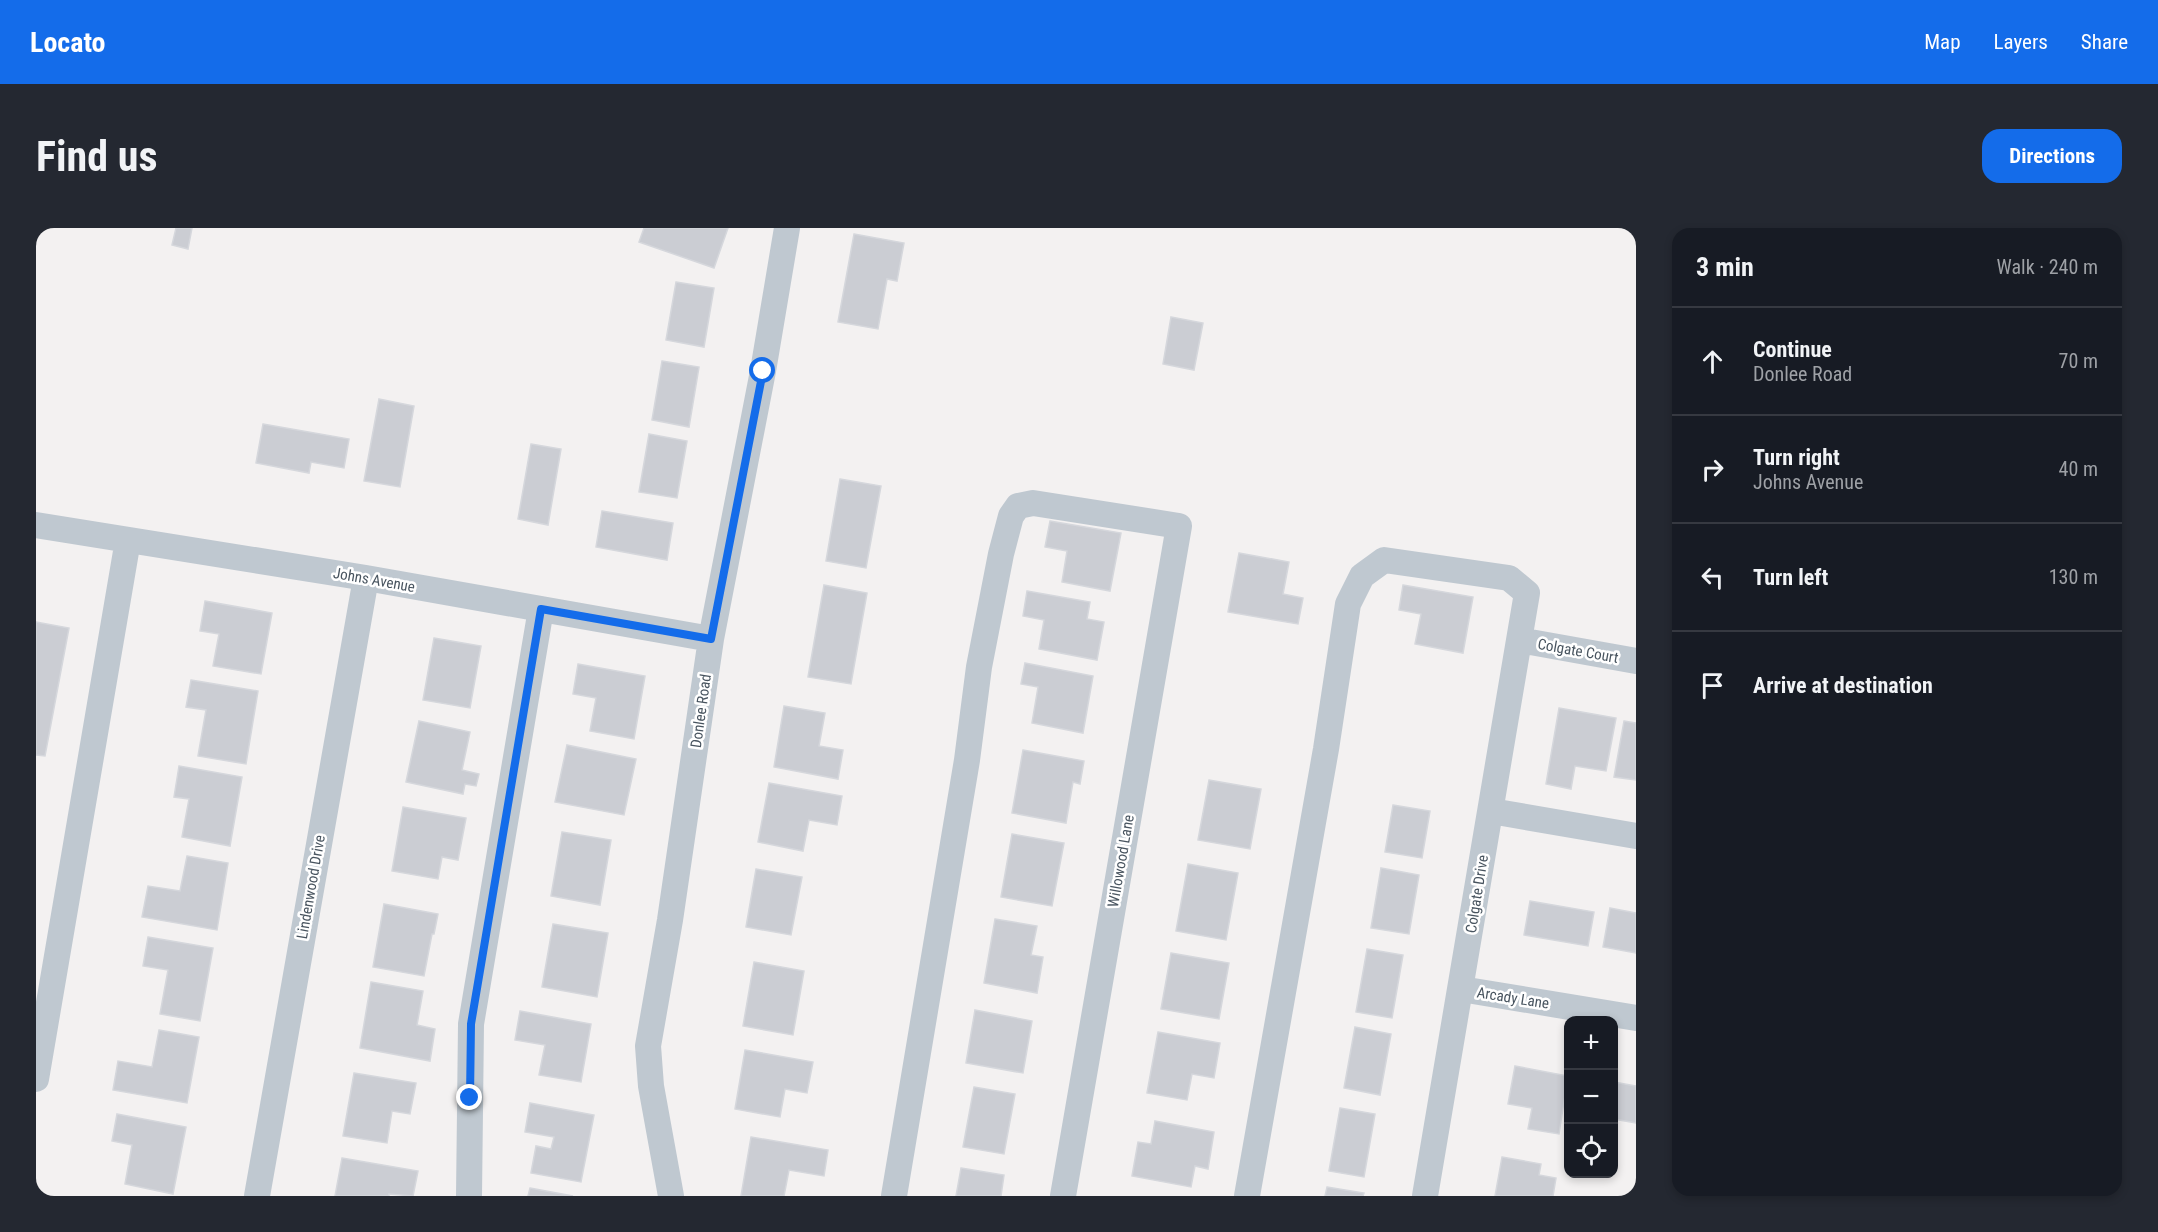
<!DOCTYPE html>
<html lang="en">
<head>
<meta charset="utf-8">
<style>
  body { margin:0; font-family:"Roboto Condensed",sans-serif; background:#242831; color:#f1f3f6 }
  .controls { position:absolute; right:18px; bottom:18px; display:grid; overflow:hidden; border-radius:12px; box-shadow:0 3px 9px #0003 }
  .controls button { width:54px; height:54px; display:grid; place-items:center; padding:0; border:0; border-bottom:2px solid #363941; background:#171b24; color:#f1f3f6; font:30px sans-serif }
  .stop { position:absolute; width:18px; height:18px; margin:-14px; border:4px solid #146cea; border-radius:50%; background:#fff }
  .stop.end { background:#146cea; border-color:#fff; box-shadow:0 2px 6px #0008 }
  .list { margin:0; padding:0; list-style:none }
  h2 { display:flex; justify-content:space-between; align-items:center; height:78px; margin:0; padding:0 24px; font-size:26px }
  h2 small { font-size:20px; font-weight:400; color:#9ea1a6 }
  .list li { display:grid; grid-template-columns:39px 1fr auto; gap:18px; align-items:center; box-sizing:border-box; height:108px; padding:0 24px; border-top:2px solid #363941 }
  .list b { display:block; font-size:22px; white-space:nowrap }
  .list p { margin:0; font-size:20px; white-space:nowrap; color:#9ea1a6 }
  .list em { font-size:20px; font-style:normal; color:#9ea1a6 }
  .icon { flex:none; width:33px; height:33px; fill:none; stroke:currentColor; stroke-width:2; stroke-linecap:round; stroke-linejoin:round }
  .map { position:relative; flex:none; width:1600px; height:968px; overflow:hidden; border-radius:18px }
  header { display:flex; align-items:center; gap:36px; box-sizing:border-box; height:84px; padding:0 30px; background:#146cea; color:#fff }
  header strong { font-size:28px }
  nav { display:flex; gap:33px; margin-inline-start:auto; font-size:21px }
  .intro { display:flex; align-items:center; justify-content:space-between; box-sizing:border-box; height:144px; padding:0 36px }
  h1 { margin:0; font-size:42px }
  .button { padding:15px 27px; border-radius:18px; background:#146cea; color:#fff; font-size:21px; font-weight:700 }
  main { display:flex; gap:36px; padding:0 36px }
  aside { flex:1; background:#171b24; border-radius:18px; box-shadow:0 3px 9px #0003 }
  .map>svg:first-child { display:block }
  .building { fill:#cbcdd3; stroke:#d5d7dc; stroke-width:1.5 }
  .lines { fill:none; stroke-linecap:round; stroke-linejoin:round }
  .minor { stroke:#bfc8d0; stroke-width:26 }
  .route { stroke:#146cea; stroke-width:8 }
  .labels { text-anchor:middle; dominant-baseline:central; stroke-width:5; stroke-linejoin:round; paint-order:stroke }
  .street-label { font-size:15px; fill:#48545f; stroke:#fff }
</style>
</head>
<body>
<header>
<strong>Locato</strong>
<nav><a>Map</a><a>Layers</a><a>Share</a></nav>
</header>
<div class="intro"><h1>Find us</h1><a class="button">Directions</a></div>
<main>
<div class="map">
<svg width="1600" height="968" viewBox="0 0 1600 968">
  <rect width="100%" height="100%" fill="#f3f1f1"/>
  <!-- building -->
  <path class="building" d="M140,0h16l-4,21 -16,-4z
    M608,0h84l-14,40 -75,-26z
    M818,6l50,9 -7,38 -10,-2 -9,50 -40,-7z
    M640,54l38,6 -10,59 -38,-7z
    M1135,89l32,6 -9,47 -31,-6z
    M626,133l37,6 -10,60 -37,-7z
    M343,171l35,7 -14,81 -36,-6z
    M227,196l86,15 -5,29 -33,-6 -2,11 -53,-10z
    M613,206l38,7 -10,57 -38,-6z
    M495,216l30,5 -13,76 -30,-6z
    M804,251l41,7 -15,82 -40,-7z
    M566,283l71,12 -6,37 -71,-13z
    M1014,293l71,12 -11,58 -48,-9 5,-31 -22,-4z
    M1203,325l50,9 -6,32 20,4 -5,26 -70,-12z
    M788,357l43,8 -16,91 -43,-7z
    M1367,357l70,12 -10,56 -48,-9 6,-30 -22,-4z
    M991,363l63,11 -3,17 17,3 -7,38 -58,-11 5,-29 -21,-4z
    M169,373l67,12 -11,61 -48,-8 6,-32 -19,-3z
    M0,394l33,6 -24,128 -9,-1z
    M398,410l47,8 -11,62 -47,-8z
    M989,435l68,13 -10,57 -51,-10 6,-36 -17,-3z
    M542,436l67,12 -11,63 -44,-8 6,-33 -23,-4z
    M155,452l67,11 -12,73 -48,-8 8,-46 -20,-3z
    M748,478l41,7 -6,33 24,4 -5,29 -64,-12z
    M1523,480l57,10 -10,53 -31,-5 -4,23 -25,-5z
    M383,493l51,11 -8,38 17,4 -3,12 -11,-2 -2,10 -57,-12z
    M1588,493l12,2v57l-22,-3z
    M531,517l69,14 -12,56 -69,-13z
    M987,522l61,11 -4,23 -7,-2 -7,41 -54,-10z
    M143,538l63,11 -12,69 -48,-9 7,-38 -15,-2z
    M1173,552l52,9 -11,60 -52,-9z
    M733,555l73,13 -5,29 -28,-5 -6,31 -45,-9z
    M1357,577l37,6 -8,47 -37,-6z
    M367,579l63,11 -8,42 -16,-3 -4,22 -46,-8z
    M526,604l49,8 -11,65 -49,-9z
    M976,606l52,9 -12,63 -51,-9z
    M151,628l41,7 -11,67 -75,-13 6,-31 32,5z
    M1152,636l50,9 -12,67 -50,-9z
    M1345,640l38,7 -10,59 -38,-6z
    M720,641l46,8 -11,58 -45,-8z
    M1494,673l64,11 -6,34 -64,-11z
    M348,676l54,10 -4,20h-2l-8,42 -51,-9z
    M1574,680l26,5v40l-33,-6z
    M959,691l42,7 -6,29 12,2 -6,36 -53,-10z
    M517,696l55,9 -11,64 -55,-10z
    M112,709l65,11 -13,73 -40,-7 8,-44 -25,-4z
    M1331,721l36,6 -11,63 -36,-6z
    M1135,725l58,10 -10,56 -58,-10z
    M718,734l50,9 -11,64 -50,-9z
    M335,754l52,9 -6,34 18,4 -5,32 -70,-13z
    M939,782l57,11 -9,52 -57,-10z
    M484,783l71,13 -10,58 -42,-7 6,-30 -30,-5z
    M1319,799l36,7 -11,61 -36,-7z
    M123,802l40,7 -12,66 -74,-13 5,-29 34,6z
    M1122,804l62,11 -6,35 -22,-4 -5,26 -40,-7z
    M709,822l68,12 -6,31 -22,-4 -5,28 -45,-8z
    M1479,838l53,10 -9,58 -31,-5 4,-21 -24,-4z
    M318,845l62,10 -6,31 -18,-3 -5,32 -44,-7z
    M1578,854l22,4v37l-22,-4z
    M938,859l41,7 -11,60 -41,-7z
    M494,875l64,12 -13,67 -50,-9 5,-27 15,3 3,-12 -29,-5z
    M1304,880l35,6 -11,63 -35,-6z
    M81,886l69,13 -13,67 -48,-10 7,-39 -20,-4z
    M1119,893l59,11 -6,37 -13,-3 -4,21 -59,-11 6,-34 13,2z
    M715,909l77,13 -4,26 -35,-6 -5,26h-43z
    M1466,929l39,7 -2,11 17,3 -3,18h-58z
    M306,930l76,13 -5,25 -24,-2v2h-54z
    M925,940l43,7 -3,21h-45z
    M1291,959l37,6 -1,3h-38z
    M494,960l43,8h-45z"/>
  <g class="lines">
    <!-- minor -->
    <path class="minor" d="M0,297l330,53 345,61
      M1483,412l117,21
      M1455,583l145,25
      M1425,761l175,29
      M0,851l92,-539
      M221,968l109,-618
      M433,968l2,-172 70,-415
      M635,968l-20,-110 -3,-40 22,-126 41,-281 52,-268 24,-143
      M858,968l73,-436 12,-93 22,-113 10,-38 7,-10 15,-3 146,23 -116,670
      M1211,968l79,-447 22,-145 14,-28 22,-16 125,18 18,15 -102,603"/>
  </g>
  <g class="lines">
    <!-- route -->
    <path class="route" d="M434,870l1,-74 70,-415 170,30 52,-268"/>
  </g>
  <g class="labels">
    <!-- street labels -->
    <g class="street-label">
      <text transform="translate(338 352) rotate(10)">Johns Avenue</text>
      <text transform="translate(1542 423) rotate(10)">Colgate Court</text>
      <text transform="translate(665 483) rotate(-82)">Donlee Road</text>
      <text transform="translate(1085 633) rotate(-80)">Willowood Lane</text>
      <text transform="translate(275 659) rotate(-80)">Lindenwood Drive</text>
      <text transform="translate(1441 666) rotate(-81)">Colgate Drive</text>
      <text transform="translate(1477 770) rotate(9)">Arcady Lane</text>
    </g>
  </g>
</svg>
<div class="controls">
<button>+</button>
<button>−</button>
<button><svg class="icon" aria-label="locate" viewBox="0 0 24 24"><circle cx="12" cy="12" r="6"/><path d="M12 2v4M12 18v4M2 12h4M18 12h4"/></svg></button>
</div>
<div class="stop" style="left:727px;top:143px"></div>
<div class="stop end" style="left:434px;top:870px"></div>
</div>
<aside>
<h2>3 min<small>Walk · 240 m</small></h2>
<ul class="list">
<li><svg class="icon" aria-label="ahead" viewBox="0 0 24 24"><path d="M12 20V5M6 11l6-6 6 6"/></svg><div><b>Continue</b><p>Donlee Road</p></div><em>70 m</em></li>
<li><svg class="icon" aria-label="right" viewBox="0 0 24 24"><path d="M7 20v-9h11M14 6l5 5-5 5"/></svg><div><b>Turn right</b><p>Johns Avenue</p></div><em>40 m</em></li>
<li><svg class="icon" aria-label="left" viewBox="0 0 24 24"><path d="M17 20v-9H6M10 6l-5 5 5 5"/></svg><div><b>Turn left</b></div><em>130 m</em></li>
<li><svg class="icon" aria-label="arrive" viewBox="0 0 24 24"><path d="M6 21V4h12l-3 4 3 4H6"/></svg><div><b>Arrive at destination</b></div></li>
</ul>
</aside>
</main>
</body>
</html>
